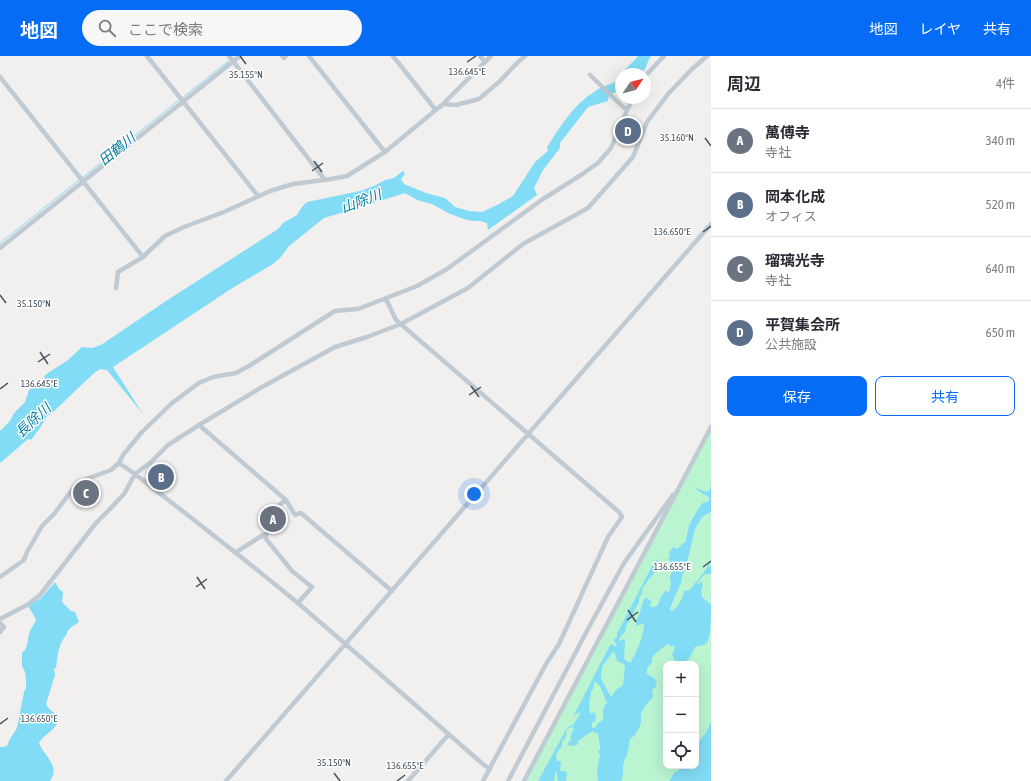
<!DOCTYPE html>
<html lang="ja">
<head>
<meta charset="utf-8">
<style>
  body { margin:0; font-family:"Asap Condensed","Noto Sans JP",sans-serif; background:#f7f7f7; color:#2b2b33 }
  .controls { position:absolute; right:12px; bottom:12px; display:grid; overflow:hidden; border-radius:8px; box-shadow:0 4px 16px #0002 }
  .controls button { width:36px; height:36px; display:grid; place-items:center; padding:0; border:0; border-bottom:1px solid #e1e1e2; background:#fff; color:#2b2b33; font:20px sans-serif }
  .compass { position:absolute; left:615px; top:12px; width:36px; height:36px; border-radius:50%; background:#fff; box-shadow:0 4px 16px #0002; rotate:55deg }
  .you { position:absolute; left:474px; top:438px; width:14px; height:14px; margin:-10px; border:3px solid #fff; border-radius:50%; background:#1a73e8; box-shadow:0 0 0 6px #1a73e833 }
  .badge { display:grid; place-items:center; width:26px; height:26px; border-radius:50%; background:#066cf5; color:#fff; font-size:13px; font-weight:700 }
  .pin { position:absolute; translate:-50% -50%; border:2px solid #fff; box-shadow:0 1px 4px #0006 }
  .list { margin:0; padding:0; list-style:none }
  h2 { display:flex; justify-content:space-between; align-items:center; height:52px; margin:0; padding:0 16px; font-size:17px }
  h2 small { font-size:13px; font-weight:400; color:#7c7c81 }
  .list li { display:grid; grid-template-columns:26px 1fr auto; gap:12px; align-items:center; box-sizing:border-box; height:64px; padding:0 16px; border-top:1px solid #e1e1e2 }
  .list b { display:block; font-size:15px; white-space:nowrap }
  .list p { margin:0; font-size:13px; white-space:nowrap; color:#7c7c81 }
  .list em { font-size:13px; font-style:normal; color:#7c7c81 }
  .actions { display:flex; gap:8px; padding:12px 16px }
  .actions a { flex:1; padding:9px 0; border:1px solid #066cf5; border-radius:8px; text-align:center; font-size:14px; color:#066cf5 }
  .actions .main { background:#066cf5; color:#fff }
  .icon { flex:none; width:22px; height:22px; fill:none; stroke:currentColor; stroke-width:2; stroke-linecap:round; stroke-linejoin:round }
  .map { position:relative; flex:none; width:711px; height:725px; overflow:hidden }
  header { display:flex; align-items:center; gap:24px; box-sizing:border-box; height:56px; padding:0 20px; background:#066cf5; color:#fff }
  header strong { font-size:19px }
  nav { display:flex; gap:22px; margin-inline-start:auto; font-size:14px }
  .search { width:280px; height:36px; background:#f7f7f7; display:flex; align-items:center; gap:10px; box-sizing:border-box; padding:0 14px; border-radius:22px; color:#7c7c81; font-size:15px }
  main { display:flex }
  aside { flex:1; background:#fff }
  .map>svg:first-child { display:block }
  .green { fill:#baf4d1 }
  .water { fill:#82dcf5; fill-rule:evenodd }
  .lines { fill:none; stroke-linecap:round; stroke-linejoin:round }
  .stream { stroke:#82dcf5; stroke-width:1 }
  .minor { stroke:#bfcad3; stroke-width:4.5 }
  .ticks { fill:none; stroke:#45535f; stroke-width:1.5 }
  .labels { text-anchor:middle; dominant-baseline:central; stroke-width:3; stroke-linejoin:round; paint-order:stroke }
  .water-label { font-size:14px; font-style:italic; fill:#037c9f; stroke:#fff }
  .ticks-label { font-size:10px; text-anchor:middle; fill:#45535f; stroke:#fff; stroke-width:3; stroke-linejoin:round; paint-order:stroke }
</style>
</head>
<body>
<header>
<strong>地図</strong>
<div class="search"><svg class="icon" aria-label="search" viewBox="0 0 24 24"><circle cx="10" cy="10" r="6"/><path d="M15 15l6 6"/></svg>ここで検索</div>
<nav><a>地図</a><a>レイヤ</a><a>共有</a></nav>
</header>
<main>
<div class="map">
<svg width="711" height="725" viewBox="0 0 711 725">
  <rect width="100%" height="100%" fill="#f2efef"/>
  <!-- green -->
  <path class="green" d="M711,374v75l-12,3 -12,23 -12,50 -46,85 -28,115h-75z
    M711,456v210l-6,12 -9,11v-81h-30v102h15l-2,4 -5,3 -5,8h-51l25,-106 34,-69 -5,5 -2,-1 11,-27 1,-6 5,-14 8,-34 7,-12z"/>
  <!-- water -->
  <path class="water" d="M638,0h13c-5,7 -3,11 -10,18h-20v18l-1,1 -4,-1 -7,3 -1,6 -20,6 -28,36v5l-17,22 -9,18 3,7 -49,35 -1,-7 -7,-2h-7l-9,-2 -16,-6 -16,-9 -15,-4 -12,-7 -41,13 -40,12 -35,28 -9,12 -7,6 -39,23 -121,80 30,47 -36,-44 -7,-1 -7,5 -42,40 -4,2 -7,12 -9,12 -3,-1 -28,24v-32l10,-10 4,-8 11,-11 4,-12 15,-11 1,-4 23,-15 14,-13 10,1 9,-3 62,-42 115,-74 5,-6 14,-8 5,-8 5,-5 53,-11 14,-5 11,-6 9,-2 9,-7 2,3 -4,5 3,5 22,9 19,5 10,9 14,4 13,1 17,-8 14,-8 22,-34 13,-11 -1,-4c13,-20 26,-42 47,-55 6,-5 15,-7 23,-11 4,-10 14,-16 21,-25z
    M711,430v26l-9,5 -7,12 -8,34 -5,14 -1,6 -11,26 2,2c6,-5 11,-12 12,-20l6,-1c6,-9 14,-16 19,-26h1l-1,3h2v7h-5l-2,1 -7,8 2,1 2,-3 2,4 -2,5 1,7 9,8c0,10 0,30 -4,38 -3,3 -8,2 -12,4 -5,9 -7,19 -20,14l-3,-7 3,-6 -1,-2h-4l-1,-2 -3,1 -11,9 -3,4v4c-3,3 -6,8 -5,12l7,4 3,4 -2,6 -3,2 1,7 -8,9 -4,8v8l-1,4 -5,9 -5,4 -3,17 -2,3 -1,4 -1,2v10l-2,6h-23l-1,-12 3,-13 -2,-5 2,-1v-5l-1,-4 -1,-8h-3l-2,-2c-3,1 -12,8 -15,10v3l-1,1 -8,1 -1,-4h2l1,-2c-2,-5 4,-9 2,-13l-6,2 -2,10 -3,2v5l-6,8 1,7h3l1,3 -1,6 1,1h3l3,2 -1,8h-8l-2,-10 -1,2 -1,8h-16l29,-53 6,-3 7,-11 -1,-2 -6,5 36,-70 3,-3 2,2h2l1,-1 -3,-4v-3l2,1 1,-2v-3l35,-68 5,-7 1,4 -5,12 -4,4 -7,10v5l-3,3v5l-5,9 -2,6 -5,7 -2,8 -4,4 -2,3 1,2 4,-2 1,1 -1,19 6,4c7,-11 13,-25 14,-38l-1,-2 -7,3v-6l2,-2 6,-19 3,-1 4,3 -1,5c7,3 9,-2 10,-8 3,-2 3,-5 5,-7l4,1 2,-8 -1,-7 3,-9 -2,-6 -3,-3 2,-3 -1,-3 4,-6 5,2 3,-4 4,-3 4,-17 11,-19 3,-3 6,-2v-4l-6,-3 -10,-7 13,5 3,-1zM613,596l2,1 2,8 7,3 1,4 -2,17 -7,5 -5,7 -10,-18v-3l1,-9 4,-6zM596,626l4,4 7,17c-6,6 -3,9 -4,17l-5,3 -3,5h-2l-2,-1 1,-2v-2l3,-2 1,-5 -2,-4 -3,2c-3,-6 -2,-14 0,-20l-1,-2 3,-3 1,-6z
    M55,526l4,7 4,3 -1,10 9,9 4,1 4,10 -10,7 -2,3v2c-9,10 -9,21 -11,34l-2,1 1,6 -9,29c3,7 9,8 13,14 -3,13 -13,14 -20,25 5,13 22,23 11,38h-50v-34h3l4,-1 3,-7 7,-11 7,-36 2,-4v-9l-1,-7 -3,-6v-14c2,-1 3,-2 4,-4 2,-5 2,-12 4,-17 2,-5 5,-7 6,-12l-8,-13 13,-8z
    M711,666v59h-42l5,-8 5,-3 2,-4h15v-21l9,-11z"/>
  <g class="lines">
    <!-- stream -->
    <path class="stream" d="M182,42l48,-38
      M82,122l97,-78
      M0,187l79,-63"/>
    <!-- minor -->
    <path class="minor" d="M147,0l111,140
      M229,0l96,124
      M282,0l2,2 2,-2
      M309,0l76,96
      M393,0l42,53
      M480,0l5,6
      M590,19l32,31 5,4
      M0,21l143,180
      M645,21l2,-3 17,-18
      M443,48l13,1 23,-6 20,-17 20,-21 6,-5
      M0,192l240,-192
      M116,232l2,-16 25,-15 22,-21 19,-9 40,-15 46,-21 23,-7 38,-5 16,-3 38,-24 58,-48 48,-48
      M386,243l10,21 223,192 3,5 -14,20 -49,107 -13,20 -63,117
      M199,369l87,75 9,15 6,-2 91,78
      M119,407l16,11c55,43 110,85 164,130 62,53 123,107 185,161l6,4
      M265,481l4,-9 -5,-9 1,-4 21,-15
      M235,497l28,-18 29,36 20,16 -14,16
      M0,521l24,-17 3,-8 15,-26 12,-12 24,-32 33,-12 8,-7 4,-8 18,-22 31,-30 27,-20 14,-6 23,-4 13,-7 78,-50 8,-5 23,-2 59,-23 30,-17 96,-70 38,-24 17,-12 13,-15 16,-38 6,-12
      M0,563l27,-14 13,-10 56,-72 12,-12 16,-17 11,-20 16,-12 17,-17 31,-20 63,-38 73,-40 32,-10 34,-13 67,-36 55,-44 65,-36 45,-51 14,-35 21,-28 23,-24 16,-14
      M0,567l4,4 -4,5
      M226,725l485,-557
      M408,725l41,-47
      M508,725l80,-152 36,-66 49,-68
      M524,725l187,-354"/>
  </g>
  <!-- ticks -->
  <path class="ticks" d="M240,0l6,8M467,6l9,-6M705,82l6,8M314,105l8,11M312,115l11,-8M703,176l8,-6M0,239l6,8M40,296l8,12M38,306l12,-8M471,330l8,11M0,333l8,-6M469,339l12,-8M703,511l8,-6M197,521l8,12M196,531l11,-8M628,554l8,12M627,564l11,-8M0,668l8,-6M334,717l6,8M397,725l8,-6"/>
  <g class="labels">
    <!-- water labels -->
    <g class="water-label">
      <text transform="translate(117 93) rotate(-39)">田鶴川</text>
      <text transform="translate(361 145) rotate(-21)">山除川</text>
      <text transform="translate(33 364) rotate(-43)">長除川</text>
    </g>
  </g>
  <g class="ticks-label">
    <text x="467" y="19">136.645°E</text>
    <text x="246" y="22">35.155°N</text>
    <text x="677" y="85">35.160°N</text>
    <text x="672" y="179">136.650°E</text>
    <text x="34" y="251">35.150°N</text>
    <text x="39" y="331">136.645°E</text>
    <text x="672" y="514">136.655°E</text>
    <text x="39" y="666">136.650°E</text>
    <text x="334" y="710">35.150°N</text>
    <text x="405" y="713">136.655°E</text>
  </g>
</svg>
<div class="controls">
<button>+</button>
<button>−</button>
<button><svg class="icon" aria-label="locate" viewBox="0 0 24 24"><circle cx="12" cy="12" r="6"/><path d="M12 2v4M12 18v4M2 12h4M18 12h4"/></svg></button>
</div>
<svg class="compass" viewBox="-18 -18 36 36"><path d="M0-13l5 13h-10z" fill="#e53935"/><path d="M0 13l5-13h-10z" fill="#7c7c81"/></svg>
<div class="you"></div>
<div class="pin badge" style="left:273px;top:463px;background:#6b7280">A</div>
<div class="pin badge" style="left:161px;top:421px;background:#5c6f8a">B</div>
<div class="pin badge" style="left:86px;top:437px;background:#6b7280">C</div>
<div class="pin badge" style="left:628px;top:75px;background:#5c6f8a">D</div>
</div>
<aside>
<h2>周辺<small>4件</small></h2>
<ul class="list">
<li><span class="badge" style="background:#6b7280">A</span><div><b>萬傅寺</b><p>寺社</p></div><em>340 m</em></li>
<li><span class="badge" style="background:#5c6f8a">B</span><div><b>岡本化成</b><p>オフィス</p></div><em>520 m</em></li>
<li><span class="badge" style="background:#6b7280">C</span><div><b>瑠璃光寺</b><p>寺社</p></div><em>640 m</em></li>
<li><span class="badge" style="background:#5c6f8a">D</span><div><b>平賀集会所</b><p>公共施設</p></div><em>650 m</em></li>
</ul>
<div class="actions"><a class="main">保存</a><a>共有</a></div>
</aside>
</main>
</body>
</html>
